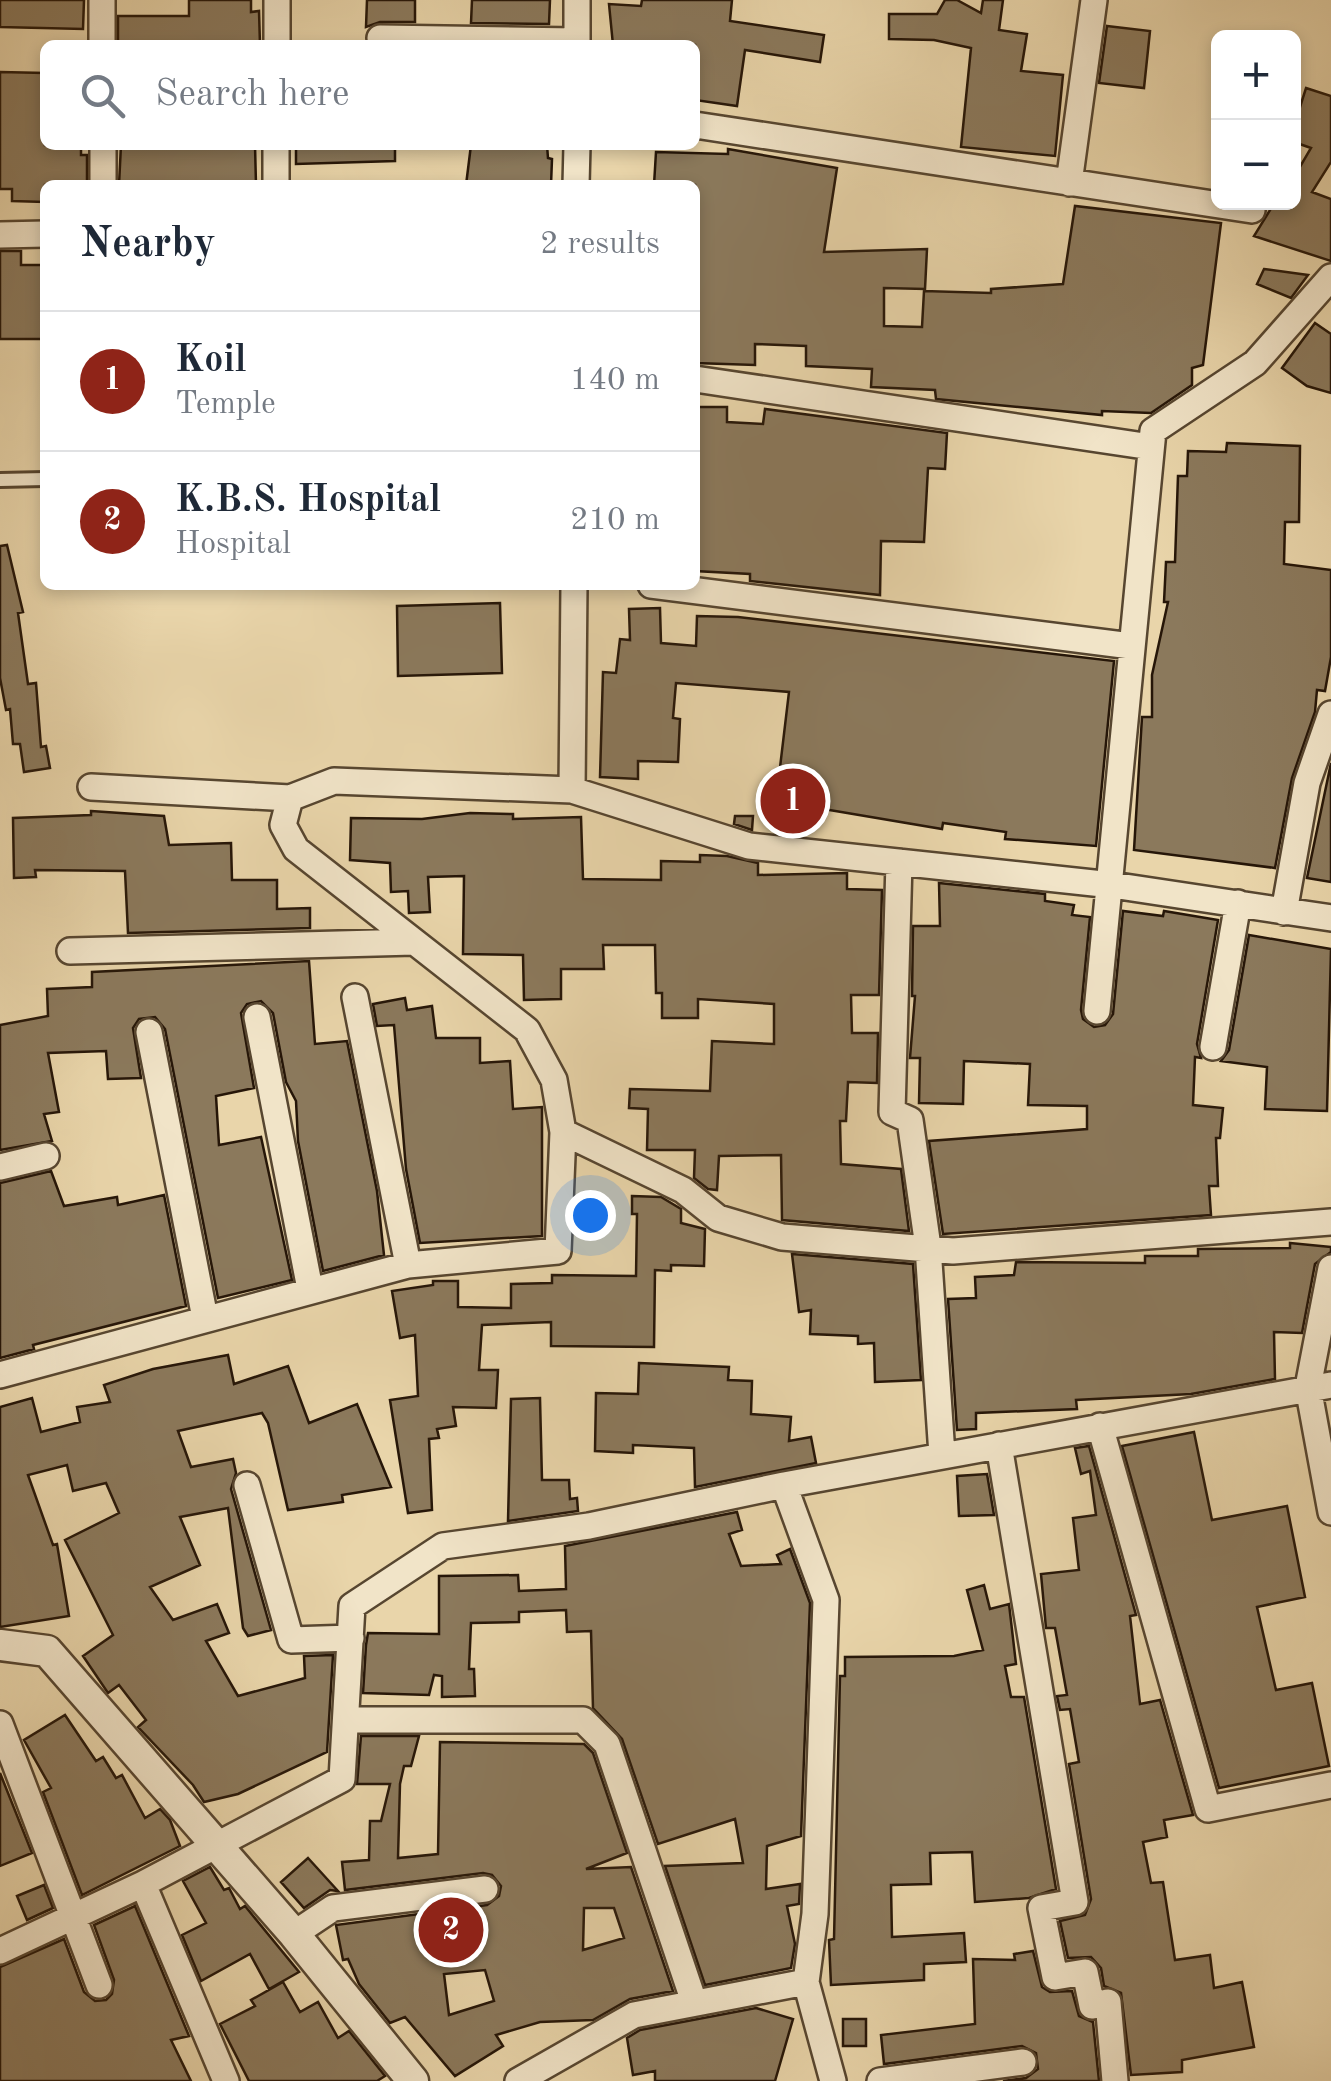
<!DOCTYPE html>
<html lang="en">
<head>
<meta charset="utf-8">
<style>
  body { margin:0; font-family:"Old Standard TT",serif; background:#f6f6f7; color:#1f2937 }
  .controls { position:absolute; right:30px; top:30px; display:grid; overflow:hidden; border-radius:15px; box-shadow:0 5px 15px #0003 }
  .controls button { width:90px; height:90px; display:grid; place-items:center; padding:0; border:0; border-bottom:2px solid #e0e1e3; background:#fff; color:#1f2937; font:50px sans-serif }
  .you { position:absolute; left:590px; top:1215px; width:35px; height:35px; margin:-25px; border:8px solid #fff; border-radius:50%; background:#1a73e8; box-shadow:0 0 0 15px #1a73e833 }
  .badge { display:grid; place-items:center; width:65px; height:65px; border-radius:50%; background:#8f2418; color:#fff; font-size:32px; font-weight:700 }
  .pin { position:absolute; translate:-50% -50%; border:5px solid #fff; box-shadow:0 2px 10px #0006 }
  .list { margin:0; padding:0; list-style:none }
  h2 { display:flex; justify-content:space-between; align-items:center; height:130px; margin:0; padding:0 40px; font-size:42px }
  h2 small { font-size:32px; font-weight:400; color:#747a83 }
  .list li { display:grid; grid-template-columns:65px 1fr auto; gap:30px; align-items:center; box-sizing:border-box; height:140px; padding:0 40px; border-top:2px solid #e0e1e3 }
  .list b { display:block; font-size:38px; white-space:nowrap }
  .list p { margin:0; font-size:32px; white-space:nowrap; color:#747a83 }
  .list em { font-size:32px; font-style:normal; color:#747a83 }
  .icon { flex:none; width:55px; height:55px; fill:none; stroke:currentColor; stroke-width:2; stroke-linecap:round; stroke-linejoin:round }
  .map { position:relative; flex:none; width:1331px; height:2081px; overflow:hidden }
  .search { position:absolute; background:#fff; box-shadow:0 5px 15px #0003; left:40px; top:40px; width:660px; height:110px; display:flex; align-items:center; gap:25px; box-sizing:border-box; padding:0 35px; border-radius:15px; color:#747a83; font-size:38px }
  .panel { position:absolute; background:#fff; box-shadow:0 5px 15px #0003; left:40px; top:180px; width:660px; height:410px; border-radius:15px }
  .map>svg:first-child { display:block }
  .building { fill:#8b795c; stroke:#261608; stroke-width:2.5; fill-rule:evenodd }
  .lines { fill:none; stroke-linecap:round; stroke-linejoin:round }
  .service-casing { stroke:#574630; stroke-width:18 }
  .minor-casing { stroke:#574630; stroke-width:30 }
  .tertiary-casing { stroke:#574630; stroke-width:35 }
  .service { stroke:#f1e4c8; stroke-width:12 }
  .minor { stroke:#f1e4c8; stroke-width:25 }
  .tertiary { stroke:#f1e4c8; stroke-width:30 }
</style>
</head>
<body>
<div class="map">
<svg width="1331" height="2081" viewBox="0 0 1331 2081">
  <rect width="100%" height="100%" fill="#e9d5aa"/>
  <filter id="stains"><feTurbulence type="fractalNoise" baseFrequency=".002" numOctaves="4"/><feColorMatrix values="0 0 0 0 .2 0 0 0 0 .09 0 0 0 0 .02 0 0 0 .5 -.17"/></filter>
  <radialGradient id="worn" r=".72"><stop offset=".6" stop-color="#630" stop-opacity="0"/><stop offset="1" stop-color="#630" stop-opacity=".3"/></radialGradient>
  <!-- building -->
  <path class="building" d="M0,0h84l-1,29 -83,-2z
    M189,0h62v12l8,-1 1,34h-142v-29h71z
    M367,0h48v22h-35l-14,5z
    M472,0h78l-1,24 -78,-1z
    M642,0h90l-2,21 94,14 -4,27 -75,-12 -8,56 -42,-6v-55h-82l-4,-41 32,2z
    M945,0h12l24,13 2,-13h20l-4,30 28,4 -6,37 42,4 -8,81 -94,-9 10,-99 -37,-8 -45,-1v-25h48z
    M1107,26l43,5 -6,57 -45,-5z
    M0,72l45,1v72h36v10h6v30h-42v17l-33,-1v-12h-12z
    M1306,88l25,8v66l-19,30 19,7v62l-77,-25 21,-34h19v-25l17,-29 -17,-6v-16z
    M121,145h134l1,40h-137z
    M296,145h99v16l-99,3z
    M471,145h76l1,13 4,1 -1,26h-85z
    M728,149l109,19 -13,84 103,-3 -2,40 -41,-1v38l38,1 2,-36 67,2v-4l72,-5 12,-78 146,17 -18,142 -11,3v17l-41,28 -49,-2v4l-166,-16 -1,-9 -64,-3 1,-18 -66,-3v-20l-51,-2v21l-60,-2v-178h-41l2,-33 72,2z
    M0,251h21v14h24v74h-45z
    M1264,269l44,6 -17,23 -34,-14z
    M1315,323l16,11v59l-24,-7 -25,-18z
    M695,407h32v15l36,2 2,-15 182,24 -2,36 -17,-1 -4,74 -43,-1 -1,54 -130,-14v-7l-55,-3z
    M1227,443l73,3 -1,76h-14l-1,42 47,6v87l-6,34 -8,-1 -2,22 -23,66 -17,90 -141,-18 8,-133h10v-42l16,-73h-4l2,-40h9l3,-86h9l1,-25 38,1z
    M7,545l16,67 -5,1 10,71 8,-1 5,64 5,-1 4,22 -26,4 -4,-28h-7l-3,-35 -4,1 -6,-32v-132z
    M500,603l2,70 -104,3 -1,-70z
    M660,608l1,35 35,3 1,-30 41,1 376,44 -18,185 -91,-7 1,-7 -63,-9 -1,6 -166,-28 13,-109 -113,-9 -3,35 7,1 -2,43 -40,-1v18l-38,-2 3,-105 13,1 4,-34 10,1 -1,-31z
    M1331,763v119l-24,-4z
    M91,811l73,5 5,29 62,-2 1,37h45v29l33,-1v20l-182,5 -3,-62 -90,-1 1,7 -22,1 -1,-60 78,-3z
    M470,813l43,1v5l68,-2 2,62 78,1v-19l39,1v-7l27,1 31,7v12l89,-2v16l35,1 -3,105h-28l1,38h26l-1,50 -29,-1 -2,39h-6l1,43 60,5 8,62 -127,-11 -1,-65 -62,1 -2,34 -9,-1 -14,-11 1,-28h-48l1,-41 -19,-1 1,-19 80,2 2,-50 62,3v-40l-76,-5v19h-36v-25h-6l-1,-48h-52l1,24h-43v30l-37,1 -1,-45 -60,-1 1,-78 -36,1 2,35 -21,1 -1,-22 -17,1 -1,-29 -40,-3 1,-42 71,1z
    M735,816h18l-1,14 -18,-6z
    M939,883l106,11v7l29,4 -2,10 18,2 -9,93 2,9 11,8 11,-2 8,-11 10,-103 40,5 1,-5 54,9 -21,124 4,14 -6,-1 -2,48 30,3 -3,30h-4l2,48h-9l2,29 -268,19 -14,-93 158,-12v-23l-59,-1 2,-41 -66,-3 -1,43 -44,-1 1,-45h-10l5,-62h-3l1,-70h27z
    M1249,935l82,14 -4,162 -62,-2 2,-42 -46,-6 8,-11z
    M309,961l6,83 32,-3 30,150 7,64 -61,16 -25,-130 -2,-40 -10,-19 -13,-69 -12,-12 -14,3 -6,9 13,75 -38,8 3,49 42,-8 31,143 -74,18 -53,-269 -10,-12 -16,2 -6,9 8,50 -33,1 -2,-28 -58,2 11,59 -15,2 8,27 -52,9v-125l48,-9 -1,-27 45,-2v-15z
    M405,998l2,12 25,-4 4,32h44v25l30,-2 3,48 29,-2v129l-122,7 -14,-74 -12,-144 -17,1 -4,-22z
    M51,1171l13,35 53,-9 1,8 46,-10 22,111 -153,39 1,4 -34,9v-175z
    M632,1196l29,1 20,12v14l24,6 -1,37 -33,-1v6l-16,-1 -1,77 -103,-1v-24l-69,3 -3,45h19l-2,38 -43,-1 3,19 -19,3 2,9 -10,1 3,71 -24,3 -18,-113 28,-4 -3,-61 -15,3 -8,-47 41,-6v-4h25v26l53,1v-24l41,-1v-8l84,1 1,-62h-5z
    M1290,1243l41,4v5l-16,12 -13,69 -28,-1 1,47 -84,15 -115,6 1,9 -101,4v16l-19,1 -9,-131 28,-1 -1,-21 39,-2 2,-13 129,1v-7h53v-7l92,-1z
    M792,1254l121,10 8,116 -46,2 -1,-39 -16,1v-8l-48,-2 1,-24 -12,2z
    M228,1355l6,29 54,-18 21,57 48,-19 34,83 -49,8 1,7 -55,8 -20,-87 -6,-10 -84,18 13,36 42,-8 3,14 -5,16 40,141 -23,6 -5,-8 -15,-120 -48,9 20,48 -50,22 23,33 44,-16 12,29 -23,8 32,55 67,-18 -1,-22 29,-1 -6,97 -89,42 -34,8 -11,-17 -55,-58 8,-7 -27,-35 -11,8 -25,-37 30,-21 -48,-95 54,-27 -13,-30 -33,8 -6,-26 -39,10 25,70 4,-1 12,72 -69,11v-220l32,-9 9,34 39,-10 -3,-15 33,-5 -6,-17 49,-16z
    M639,1363l90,4 -1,13 24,1 -1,33 40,3 -2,24 22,-4 5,26 -121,24 -1,-39 -61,-3v8l-38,-2 1,-58 42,1z
    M540,1398l2,82h27l1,19 7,-1 1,13 -70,10 3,-122z
    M1194,1432l18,88 75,-14 18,91 -48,10 19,83 36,-7 17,83 -110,22 -97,-342z
    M1089,1446l47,169 -6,1 10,88 20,-4 33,115 -29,5 3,17 -24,5 8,41 12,-1 12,78 35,-5 4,33 28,-6 12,65 -72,13v12l-51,3 -10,-82 -17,-7 -3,-18 -10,-11 -23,1 -8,-37 25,-6 6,-16 -22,-135 10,-2 -9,-53 -10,1 -3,-14 10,-1 -12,-67h-9l-5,-54 38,-4 -6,-52 23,-3 -6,-44 -9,3 -6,-26z
    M987,1474l7,41 -35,1 -2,-40z
    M737,1512l5,18 -13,4 12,32 40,-2 -4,-9 13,-6 20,54 -9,233 -34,10 -1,43 34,-5 -1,20 -12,2 8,38 -4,24 -86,17 -40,-119 78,-3 -8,-44 -77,25 -36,-105 -29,-31 -2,-77 -24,1 -1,-22 -47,2v10l-48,1 -2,46h5l1,27 -33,1v-21l-8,-1 -5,20 -66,-2 3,-48 2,-12 71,1v-58l79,-1 1,16 47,-2 -1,-43z
    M984,1585l6,24 19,-5 7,60 -11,2 6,31h13l32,192 -27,9 -54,4 -3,-50 -42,1 1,31 -40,1 1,52 72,-4 2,29 -42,2v16l-93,5 -2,-45 5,-1 6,-263h5v-19l109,-1 29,-6 -16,-60z
    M65,1715l31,46 7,-4 13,21 6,-3 23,43 15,-9 10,11 10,26 -98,49 -39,-103 8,-4 -27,-48z
    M361,1736h58l-8,30h-7l-4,18 -2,74 40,-4 2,-112 144,2 9,9 34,100 -41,16 45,-2 42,124 -43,8 -37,21 -53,2 -44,13 7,11 -48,30 -50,-59 -15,6 -31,-39 -11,-25 -5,1 -7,-35 151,-20 12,-9 2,-10 -9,-11 -9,-2 -138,17 -3,-28 27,-2 1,-39h11l9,-37h-33zM584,1908h30l10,30 -41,12zM485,1970l9,31 -45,14 -5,-41z
    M0,1773l32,80 -32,13z
    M308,1858l30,33 -8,-1 -26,18 -23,-26z
    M210,1867l14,23 5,-2 11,21 5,-3 54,66 -30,17 -19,-35 -49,27 -19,-46 24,-12 -23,-42z
    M44,1885l9,23 -26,12 -10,-24z
    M135,1906l54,130 -18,4 20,41h-191v-114l64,-28 20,53 11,9 11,-1 6,-6 2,-14 -20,-55z
    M1033,1951l9,36 8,5 22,-1 7,25 14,6 6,59h-96l23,-3 12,-9 -2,-16 -14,-7 -138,18 -3,-29 94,-11 -2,-65 42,1 -1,-6z
    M283,1982l17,30 18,-10 20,36 11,-7 36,45 -8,5h-128l-29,-57 35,-18 -4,-6z
    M756,2008l37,11 -18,62h-120v-10l-22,4 -6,-37 13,-8z
    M843,2019h23v27h-23z"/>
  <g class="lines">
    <defs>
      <path id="service" d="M0,480l45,-1"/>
      <path id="minor" d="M102,0v45
        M380,38l197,3
        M277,45v-45
        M577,45v-45
        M695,125l557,85
        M103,145v40
        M1069,183l25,-183
        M276,185v-40
        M576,185l1,-40
        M0,235l45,-1
        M695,379l456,68
        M651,585l480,61
        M91,787l199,11
        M572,790l2,-205
        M899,862l-7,250 18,8 18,127 14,208
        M1284,912l23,-129 24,-69
        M70,951l344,-9
        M355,997l53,268
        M1097,1011l56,-580 102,-68 76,-86
        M257,1017l53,272
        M149,1032l56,286
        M1213,1047l25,-144
        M563,1132l120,58 35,28 64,19 171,14 378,-29
        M0,1167l46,-11
        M1331,1268l-23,119 23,125
        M0,1375l408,-110 150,-14 5,-119 -9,-52 -27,-50 -231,-181 -13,-24 7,-27 44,-17 238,9 177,56 363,39 219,33
        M1100,1426l108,383 123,-24
        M999,1445l76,457 -34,6 14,69 30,-5 7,34 16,-4 7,79
        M247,1485l44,155 60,-2
        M346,1720h237l24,24 87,258
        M0,1724l99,261
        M143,1884l83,197
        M294,1934l39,-26 152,-19
        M0,1951l143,-67 199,-105 10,-173 91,-60 146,-20 195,-41 547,-100
        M806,1982l27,99
        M518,2081l116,-66 172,-33 9,-68 11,-314 -42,-115
        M880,2081l143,-19"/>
      <path id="tertiary" d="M0,1645l47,6 247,283 119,147"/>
    </defs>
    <!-- service casing -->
    <use href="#service" class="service-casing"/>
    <!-- minor casing -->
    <use href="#minor" class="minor-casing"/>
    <!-- tertiary casing -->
    <use href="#tertiary" class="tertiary-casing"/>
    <!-- service -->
    <use href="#service" class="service"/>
    <!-- minor -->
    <use href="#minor" class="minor"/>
    <!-- tertiary -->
    <use href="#tertiary" class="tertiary"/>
  </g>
  <rect width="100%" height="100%" filter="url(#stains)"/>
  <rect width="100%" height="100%" fill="url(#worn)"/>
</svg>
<div class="controls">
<button>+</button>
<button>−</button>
</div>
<div class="you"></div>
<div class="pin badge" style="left:793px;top:801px">1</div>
<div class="pin badge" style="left:451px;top:1930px">2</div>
<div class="search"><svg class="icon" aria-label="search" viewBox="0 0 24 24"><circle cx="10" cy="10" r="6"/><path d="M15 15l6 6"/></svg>Search here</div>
<section class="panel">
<h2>Nearby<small>2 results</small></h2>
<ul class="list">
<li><span class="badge">1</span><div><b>Koil</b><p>Temple</p></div><em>140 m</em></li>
<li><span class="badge">2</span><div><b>K.B.S. Hospital</b><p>Hospital</p></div><em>210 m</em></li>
</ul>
</section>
</div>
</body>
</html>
